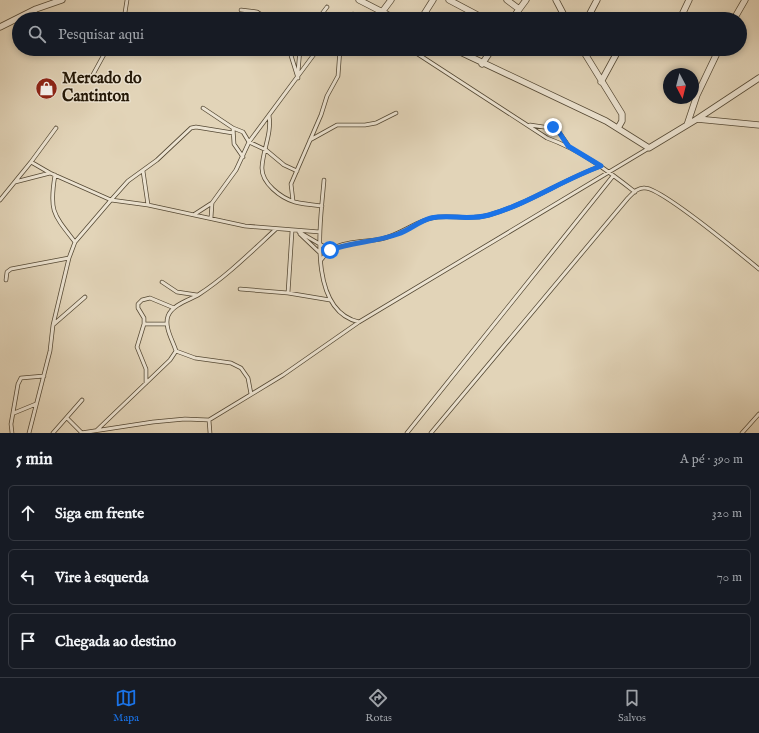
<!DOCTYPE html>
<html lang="pt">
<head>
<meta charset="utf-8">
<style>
  body { margin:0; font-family:"IM FELL English",serif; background:#242831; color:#f1f3f6 }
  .compass { position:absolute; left:663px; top:68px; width:36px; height:36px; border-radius:50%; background:#171b24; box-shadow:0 2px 6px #0003; rotate:173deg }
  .stop { position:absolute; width:12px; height:12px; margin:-9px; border:3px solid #1a73e8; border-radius:50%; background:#fff }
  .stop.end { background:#1a73e8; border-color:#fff; box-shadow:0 1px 4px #0008 }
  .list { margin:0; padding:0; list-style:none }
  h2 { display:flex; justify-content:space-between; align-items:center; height:52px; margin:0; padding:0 16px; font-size:17px }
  h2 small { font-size:13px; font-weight:400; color:#9ea1a6 }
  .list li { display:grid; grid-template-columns:26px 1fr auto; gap:12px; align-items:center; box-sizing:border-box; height:56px; margin:0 8px 8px; padding:0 8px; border:1px solid #363941; border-radius:6px }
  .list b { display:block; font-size:15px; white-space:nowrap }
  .list em { font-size:13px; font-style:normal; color:#9ea1a6 }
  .icon { flex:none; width:22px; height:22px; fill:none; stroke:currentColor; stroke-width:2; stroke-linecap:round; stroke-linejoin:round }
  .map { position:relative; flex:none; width:759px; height:433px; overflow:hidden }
  .search { position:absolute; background:#171b24; box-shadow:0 2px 6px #0003; left:12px; right:12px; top:12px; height:44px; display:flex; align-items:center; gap:10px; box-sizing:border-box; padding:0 14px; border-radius:22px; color:#9ea1a6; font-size:15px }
  .sheet { height:244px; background:#171b24 }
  nav { display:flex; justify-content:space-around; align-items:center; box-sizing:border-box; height:56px; border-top:1px solid #363941; background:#171b24; font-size:11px; color:#9ea1a6 }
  nav a { display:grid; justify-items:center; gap:2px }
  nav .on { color:#1a73e8 }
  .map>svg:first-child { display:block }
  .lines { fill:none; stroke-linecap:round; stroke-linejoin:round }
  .service-casing { stroke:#544834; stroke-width:4.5 }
  .minor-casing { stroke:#544834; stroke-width:7 }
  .service { stroke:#ece3d1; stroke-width:3 }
  .minor { stroke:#ece3d1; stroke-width:5.5 }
  .route { stroke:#1a73e8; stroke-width:5 }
  .labels { text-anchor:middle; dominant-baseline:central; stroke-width:3; stroke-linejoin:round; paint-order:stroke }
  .poi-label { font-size:16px; font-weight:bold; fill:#251908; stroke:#ece3d1; text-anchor:start }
</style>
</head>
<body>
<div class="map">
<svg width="759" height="433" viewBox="0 0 759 433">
  <rect width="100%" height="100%" fill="#e2d4b8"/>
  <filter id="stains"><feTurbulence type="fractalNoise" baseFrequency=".005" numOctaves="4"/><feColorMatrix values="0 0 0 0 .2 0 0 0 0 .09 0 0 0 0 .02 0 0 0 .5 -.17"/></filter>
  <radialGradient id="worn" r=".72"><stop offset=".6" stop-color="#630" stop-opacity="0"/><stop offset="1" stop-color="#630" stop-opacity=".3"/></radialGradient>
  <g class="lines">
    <defs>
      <path id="service" d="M241,10l16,2 11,7
        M124,19l3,-19
        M318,19l9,-12
        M348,19l5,-5 8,5
        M289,49l9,29
        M410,49l137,89c33,12 60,32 88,54
        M298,72l2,-23
        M90,80l17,-31
        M203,108l30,20 1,16 9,13
        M269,115c3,19 -6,34 -7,52 -1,16 19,31 33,35 8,2 18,3 27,4
        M530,125l27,4 11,16
        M233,128l10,4 6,10 17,8 18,15 13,6
        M310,140l27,-15h28l11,-2 20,-10
        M31,162l25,-34
        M143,171l5,34
        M55,175c-6,36 -2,39 20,67
        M324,180c-3,39 -18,130 35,142
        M15,182l35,-9
        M0,200l31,-38 19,11 61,27 17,-19 29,-21 34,-32 5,-1 37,6
        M293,201l-2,-17 30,-69 6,-19 11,-20 2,-27
        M195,214l17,-11 24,-33 13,-28 69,-93
        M211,218l1,-15
        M299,232l31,18
        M300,234l19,18
        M321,260c3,-3 6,-9 10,-11 15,-8 34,-7 50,-10 19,-4 33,-17 51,-21 18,-4 36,3 57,-3 39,-11 73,-35 112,-49
        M6,280l1,-8 4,-3 58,-11
        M162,282l15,10 20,3
        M240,289l48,4 42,7
        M288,293l4,-62
        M54,324l31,-27
        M144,324h23
        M176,351l19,7 36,5 10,5 7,10 3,16
        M146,383v-14l-9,-22 7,-23v-6l-6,-10v-4l4,-4 8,-2 24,10
        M14,413l22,-9
        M67,418l15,15
        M209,420l1,13
        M97,430l73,-70 6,-9c-3,-10 -12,-24 -8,-35 4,-11 21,-16 30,-21 28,-18 53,-43 78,-66
        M12,433l-1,-9 7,-40 3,-6 23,-2
        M29,433l21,-82 3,-26 16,-67 6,-16 36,-42 37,5 97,21 75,6
        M53,433l29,-33
        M81,433l72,-11 32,-3 24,1 74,-45 76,-53 290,-174
        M407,433l206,-257
        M431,433l197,-235c5,-5 10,-11 17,-10 16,0 97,67 114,81
        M742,433l17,-19"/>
      <path id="minor" d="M359,0l37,19
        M449,0l36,19
        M507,0l12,9
        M556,0l10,19
        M382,12l9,-12
        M421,19l12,-19
        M512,19l14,-19
        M587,19l10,-19
        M680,19l9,-19
        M734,19l11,-19
        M0,27l36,-18 26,-9
        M454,49l152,72 43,27 48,-29 62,-41
        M582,49l40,65v7l-4,7
        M482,64l10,-15
        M601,82l18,-33
        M697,119l62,6
        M687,125l10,-30 22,-46"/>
    </defs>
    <!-- service casing -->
    <use href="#service" class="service-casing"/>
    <!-- minor casing -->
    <use href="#minor" class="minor-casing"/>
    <!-- service -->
    <use href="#service" class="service"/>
    <!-- minor -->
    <use href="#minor" class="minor"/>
  </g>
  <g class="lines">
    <!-- route -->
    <path class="route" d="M330,250c22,-8 46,-8 68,-16 12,-4 21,-13 33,-16 18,-4 37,3 58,-3 39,-11 73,-35 112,-49l-33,-20 -11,-17 -4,-2"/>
  </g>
  <!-- icons -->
  <defs>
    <symbol id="shop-disc" viewBox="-11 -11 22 22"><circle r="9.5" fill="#8f2418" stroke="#ece3d1"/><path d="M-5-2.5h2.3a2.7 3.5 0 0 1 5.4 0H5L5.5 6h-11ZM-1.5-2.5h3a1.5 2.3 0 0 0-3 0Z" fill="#fff"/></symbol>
  </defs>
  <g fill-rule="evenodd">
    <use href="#shop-disc" x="34" y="76" width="25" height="25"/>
  </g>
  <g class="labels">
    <!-- poi labels -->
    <g class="poi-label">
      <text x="62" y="79">Mercado do<tspan x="62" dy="18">Cantinton</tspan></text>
    </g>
  </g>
  <rect width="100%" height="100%" filter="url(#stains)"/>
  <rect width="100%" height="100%" fill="url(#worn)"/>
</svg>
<svg class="compass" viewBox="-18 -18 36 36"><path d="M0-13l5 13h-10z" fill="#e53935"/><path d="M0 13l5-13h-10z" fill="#9ea1a6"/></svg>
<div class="stop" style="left:330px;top:250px"></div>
<div class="stop end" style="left:553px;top:127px"></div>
<div class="search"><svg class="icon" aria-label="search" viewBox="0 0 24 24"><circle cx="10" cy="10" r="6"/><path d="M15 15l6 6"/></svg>Pesquisar aqui</div>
</div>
<section class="sheet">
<h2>5 min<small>A pé · 390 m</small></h2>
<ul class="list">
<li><svg class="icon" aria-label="ahead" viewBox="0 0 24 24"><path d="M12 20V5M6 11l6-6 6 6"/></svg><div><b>Siga em frente</b></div><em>320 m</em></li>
<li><svg class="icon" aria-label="left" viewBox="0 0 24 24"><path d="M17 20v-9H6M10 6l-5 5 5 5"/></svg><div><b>Vire à esquerda</b></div><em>70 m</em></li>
<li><svg class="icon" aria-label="arrive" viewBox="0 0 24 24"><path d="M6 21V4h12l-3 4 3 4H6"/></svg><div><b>Chegada ao destino</b></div></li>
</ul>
</section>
<nav>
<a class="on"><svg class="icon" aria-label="map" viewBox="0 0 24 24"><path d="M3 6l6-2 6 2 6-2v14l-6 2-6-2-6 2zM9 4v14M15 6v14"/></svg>Mapa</a>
<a><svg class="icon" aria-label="directions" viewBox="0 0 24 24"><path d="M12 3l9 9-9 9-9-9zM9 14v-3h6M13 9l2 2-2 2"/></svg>Rotas</a>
<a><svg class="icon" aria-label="saved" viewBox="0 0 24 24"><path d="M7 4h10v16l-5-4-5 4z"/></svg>Salvos</a>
</nav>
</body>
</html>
